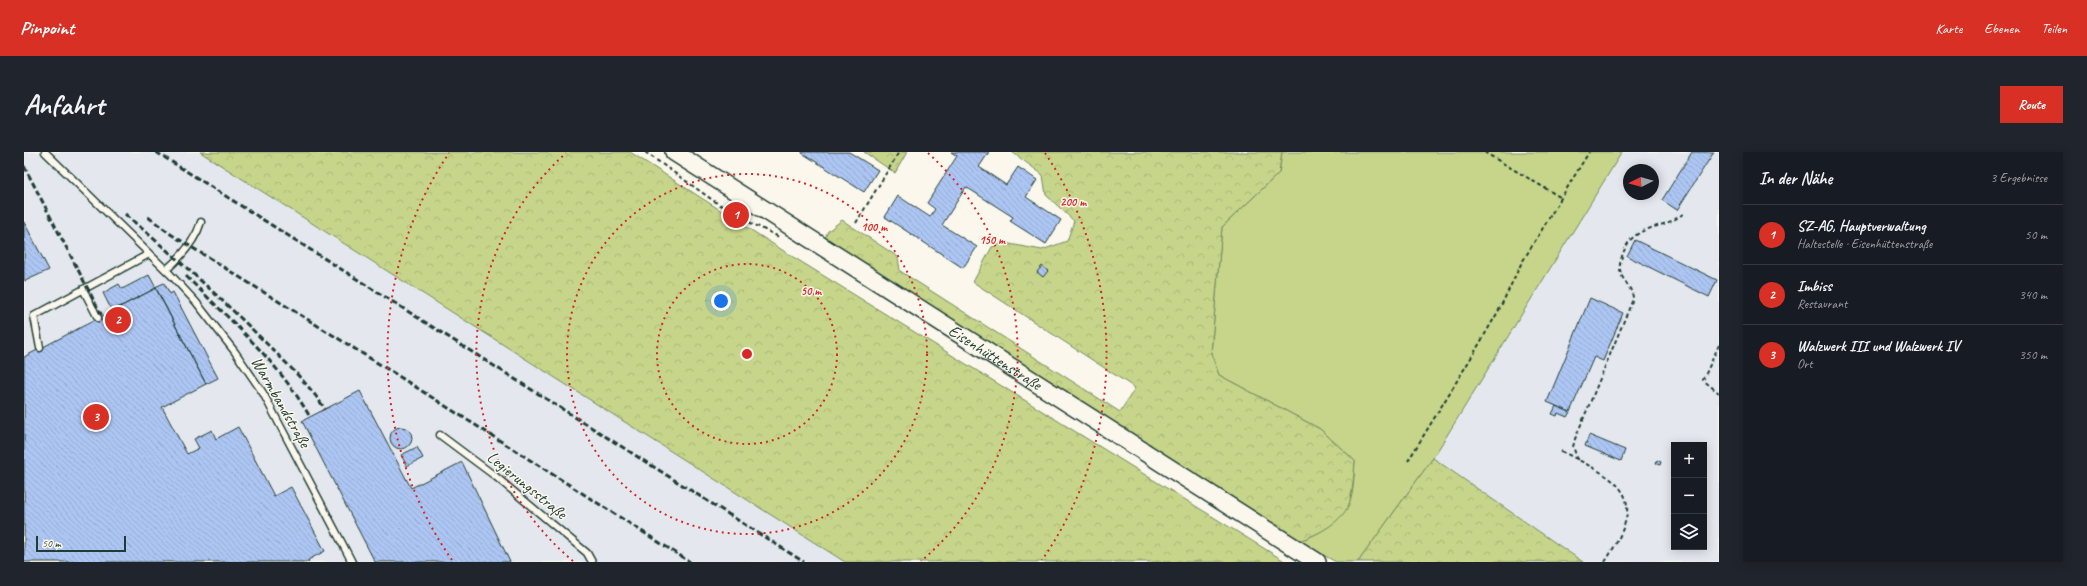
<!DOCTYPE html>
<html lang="de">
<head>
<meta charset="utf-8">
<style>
  body { margin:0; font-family:Caveat,sans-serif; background:#20242c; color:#f1f3f6 }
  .controls { position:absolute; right:12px; bottom:12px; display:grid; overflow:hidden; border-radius:0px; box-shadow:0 2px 10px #0003 }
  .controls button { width:36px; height:36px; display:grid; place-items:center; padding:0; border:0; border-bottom:1px solid #363941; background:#171b24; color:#f1f3f6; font:20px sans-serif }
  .compass { position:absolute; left:1599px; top:12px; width:36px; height:36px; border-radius:50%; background:#171b24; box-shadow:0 2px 10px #0003; rotate:265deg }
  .scale { position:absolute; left:12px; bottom:10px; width:90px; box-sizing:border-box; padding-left:4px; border:2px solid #1f3d34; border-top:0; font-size:11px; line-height:14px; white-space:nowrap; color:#1f3d34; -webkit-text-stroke:3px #fbf7ec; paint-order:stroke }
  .you { position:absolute; left:697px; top:149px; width:14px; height:14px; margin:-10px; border:3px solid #fff; border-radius:50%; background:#1a73e8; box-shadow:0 0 0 6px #1a73e833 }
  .badge { display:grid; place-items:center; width:26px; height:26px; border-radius:50%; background:#d93025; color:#fff; font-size:13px; font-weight:700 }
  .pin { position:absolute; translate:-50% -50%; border:2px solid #fff; box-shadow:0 1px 4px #0006 }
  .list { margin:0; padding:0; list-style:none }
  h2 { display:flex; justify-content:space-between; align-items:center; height:52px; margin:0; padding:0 16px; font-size:17px }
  h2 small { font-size:13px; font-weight:400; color:#9ea1a6 }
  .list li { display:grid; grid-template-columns:26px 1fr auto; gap:12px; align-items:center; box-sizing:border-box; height:60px; padding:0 16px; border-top:1px solid #363941 }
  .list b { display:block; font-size:15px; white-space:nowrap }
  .list p { margin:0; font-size:13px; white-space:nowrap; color:#9ea1a6 }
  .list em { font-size:13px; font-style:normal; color:#9ea1a6 }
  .icon { flex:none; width:22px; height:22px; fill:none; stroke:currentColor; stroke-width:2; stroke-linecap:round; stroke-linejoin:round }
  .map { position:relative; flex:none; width:1695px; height:410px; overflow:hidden; border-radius:0px }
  header { display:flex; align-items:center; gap:24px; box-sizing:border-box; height:56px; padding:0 20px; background:#d93025; color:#fff }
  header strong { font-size:19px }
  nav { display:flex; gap:22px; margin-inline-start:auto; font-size:14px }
  .intro { display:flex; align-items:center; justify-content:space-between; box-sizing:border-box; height:96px; padding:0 24px }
  h1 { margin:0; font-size:28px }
  .button { padding:10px 18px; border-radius:0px; background:#d93025; color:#fff; font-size:14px; font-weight:700 }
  main { display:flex; gap:24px; padding:0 24px }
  aside { flex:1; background:#171b24; border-radius:0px; box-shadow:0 2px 10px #0003 }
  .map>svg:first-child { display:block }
  .built { fill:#e4e8ee; fill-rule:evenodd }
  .green { fill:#c6d58a; stroke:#72895f }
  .forest { fill:url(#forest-crowns); stroke:#72895f }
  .building { fill:url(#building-back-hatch); stroke:#1f3d34 }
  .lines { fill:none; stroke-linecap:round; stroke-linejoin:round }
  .lane-casing { stroke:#1f3d34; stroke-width:9 }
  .secondary-casing { stroke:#1f3d34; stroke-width:20 }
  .path { stroke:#1f3d34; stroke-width:2; stroke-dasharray:4 3; stroke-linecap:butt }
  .lane { stroke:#fbf7ec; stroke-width:6 }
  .secondary { stroke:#fbf7ec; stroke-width:17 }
  .rail { stroke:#1f3d34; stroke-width:3; stroke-dasharray:6 3; stroke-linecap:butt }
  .ring { fill:none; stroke:#d62828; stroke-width:2; stroke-dasharray:2 4 }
  .labels { text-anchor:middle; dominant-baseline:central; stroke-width:3; stroke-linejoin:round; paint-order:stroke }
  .street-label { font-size:17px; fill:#1f3d34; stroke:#fbf7ec }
  .centre { fill:#d62828; stroke:#fbf7ec; stroke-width:2 }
  .ring-label { font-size:12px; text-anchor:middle; font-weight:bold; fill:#d62828; stroke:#fbf7ec; stroke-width:3; stroke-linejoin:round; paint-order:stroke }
</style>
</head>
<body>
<header>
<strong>Pinpoint</strong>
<nav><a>Karte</a><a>Ebenen</a><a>Teilen</a></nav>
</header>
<div class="intro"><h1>Anfahrt</h1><a class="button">Route</a></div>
<main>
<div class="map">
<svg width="1695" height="410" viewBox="0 0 1695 410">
  <defs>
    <pattern id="forest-crowns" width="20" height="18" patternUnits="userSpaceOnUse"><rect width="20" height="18" fill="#c6d58a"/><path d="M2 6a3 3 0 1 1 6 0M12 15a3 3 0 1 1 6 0" fill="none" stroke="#aab878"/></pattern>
    <pattern id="building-back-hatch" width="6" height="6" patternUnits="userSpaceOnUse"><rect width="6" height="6" fill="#adc5f3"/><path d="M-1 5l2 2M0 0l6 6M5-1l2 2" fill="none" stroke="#94aad1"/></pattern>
  </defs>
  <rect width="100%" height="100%" fill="#fbf7ec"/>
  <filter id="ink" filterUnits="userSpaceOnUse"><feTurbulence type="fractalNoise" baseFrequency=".025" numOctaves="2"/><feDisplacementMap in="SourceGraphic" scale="8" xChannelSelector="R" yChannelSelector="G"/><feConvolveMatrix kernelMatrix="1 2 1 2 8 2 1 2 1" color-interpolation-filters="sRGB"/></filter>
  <g filter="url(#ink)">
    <!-- built -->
    <path class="built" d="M0,0h176l645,410h-821z
      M1598,0h97v410h-136l-150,-104zM1605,18h24v24h-24zM1650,293h30v102h-30z"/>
    <!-- green -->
    <path class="green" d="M1258,0h340l-189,306 -75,104h-22l-38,-21c20,-6 41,-18 51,-37 5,-10 5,-32 6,-43l-35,-32 -101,-54 -8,-22 11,-126 57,-54z"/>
    <!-- forest -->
    <path class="forest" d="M176,0h430l160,103 496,307h-441z
      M840,0h43l-12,21z
      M988,0h270l-3,21 -57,54 -11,126 8,22 101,54 35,32c-1,13 -2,27 -5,40 -5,20 -34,35 -52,40l-473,-303 3,-7 14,-11 56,37 2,14 220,141 15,-24 -162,-106 19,-35 12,-4 38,7 25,-9 7,-20 -28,-26 -3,-20z
      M1409,306l150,104h-225z"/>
    <!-- building -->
    <path class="building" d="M778,0h47l29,18 -14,22 -62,-39z
      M927,0h38l-10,15 27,18 12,-18 19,13 -11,17 35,23 -15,24 -36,-23 3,-4 -47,-30 -24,38 35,22 -14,21 -78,-51 13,-21 32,21 5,-8 -8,-6 30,-47z
      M1668,0h22l-37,58 -15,-10z
      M0,70l25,48 -24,11 -1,-2z
      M1611,88l82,40 -8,17 -82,-41z
      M1018,114l6,5 -5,6 -6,-5z
      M125,123l7,13 -44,23 -9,-18 16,-9 3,5z
      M140,131l6,11 3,-2 45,86 -12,6 -51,-97z
      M132,136l50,96 -44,23 25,47 12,-6 -5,-9 18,-9 4,9 22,-12 36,69 17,-9 34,64 -17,9 1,2h-285v-205z
      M1566,146l33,15 -20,48 -9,-4 -24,55 -23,-10z
      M336,239l51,97 51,-26 48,100h-135l-73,-141z
      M1532,254l14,6 -3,5 -9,-4 -1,3 -5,-2z
      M366 286a11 11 0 1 1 22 0a11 11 0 1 1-22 0Z
      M1565,283l36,15 -4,11 -36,-15z
      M393,295l6,11 -16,8 -6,-11z
      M1633,308l4,2 -1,3 -4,-2z"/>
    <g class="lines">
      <defs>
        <path id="lane" d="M21,0l125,122 26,28 39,50 28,41 89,169
          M142,118c15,-13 29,-28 35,-48
          M59,137l15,29
          M16,196l-6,-32 115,-62
          M416,283l55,41 92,77 5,9"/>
        <g id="secondary">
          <path id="s1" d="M650,0l643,410"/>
        </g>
      </defs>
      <!-- lane casing -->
      <use href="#lane" class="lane-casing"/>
      <!-- secondary casing -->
      <use href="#secondary" class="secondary-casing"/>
      <!-- path -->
      <path class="path" d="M621,0l69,49 31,19 34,17
        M1460,0l76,45
        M832,71l43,-71
        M1695,193l-16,35 16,13
        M1537,299c63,32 88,43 44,111
        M1554,308l-5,-13 2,-8 58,-140c0,-12 -12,-18 -13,-30 -1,-5 2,-13 4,-18 11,-28 39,-20 60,-38
        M1384,309l66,-108 25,-43 22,-46 68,-112"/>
      <!-- lane -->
      <use href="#lane" class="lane"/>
      <!-- secondary -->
      <use href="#secondary" class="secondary"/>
      <!-- rail -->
      <path class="rail" d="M132,0l648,410
        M0,14l78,150
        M101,62c48,41 94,82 139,127 22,22 44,42 61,68
        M124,65l24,18 228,142 290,185
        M162,124c44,44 93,86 124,141"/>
    </g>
  </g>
  <!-- distance rings -->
  <g class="ring">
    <circle cx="723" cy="202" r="90"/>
    <circle cx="723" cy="202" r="180"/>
    <path d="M549 409A270 270 0 0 1 542 1M904 1A270 270 0 0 1 897 409"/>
    <path d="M428 408A360 360 0 0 1 425 1M1021 1A360 360 0 0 1 1018 408"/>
  </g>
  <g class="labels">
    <!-- street labels -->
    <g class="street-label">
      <text stroke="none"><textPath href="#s1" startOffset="381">Eisenhüttenstraße</textPath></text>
      <text transform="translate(257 250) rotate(60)">Warmbandstraße</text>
      <text transform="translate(503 333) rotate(39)">Legierungsstraße</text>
    </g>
  </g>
  <circle cx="723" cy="202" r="6" class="centre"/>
  <g class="ring-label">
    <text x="1049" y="54">200 m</text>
    <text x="850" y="79">100 m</text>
    <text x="968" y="92">150 m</text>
    <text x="787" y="143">50 m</text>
  </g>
</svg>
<div class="controls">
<button>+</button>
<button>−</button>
<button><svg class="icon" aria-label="layers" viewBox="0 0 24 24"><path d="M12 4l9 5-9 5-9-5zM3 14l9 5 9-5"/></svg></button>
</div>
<svg class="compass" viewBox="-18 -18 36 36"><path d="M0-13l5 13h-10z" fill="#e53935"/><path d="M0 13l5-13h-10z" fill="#9ea1a6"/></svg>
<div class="scale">50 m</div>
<div class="you"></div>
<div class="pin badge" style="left:712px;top:63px">1</div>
<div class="pin badge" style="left:94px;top:168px">2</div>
<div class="pin badge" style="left:72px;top:265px">3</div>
</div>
<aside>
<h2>In der Nähe<small>3 Ergebnisse</small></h2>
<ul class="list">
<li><span class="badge">1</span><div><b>SZ-AG, Hauptverwaltung</b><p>Haltestelle · Eisenhüttenstraße</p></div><em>50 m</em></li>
<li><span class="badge">2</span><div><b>Imbiss</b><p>Restaurant</p></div><em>340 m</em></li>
<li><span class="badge">3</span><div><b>Walzwerk III und Walzwerk IV</b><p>Ort</p></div><em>350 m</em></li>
</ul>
</aside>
</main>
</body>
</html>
